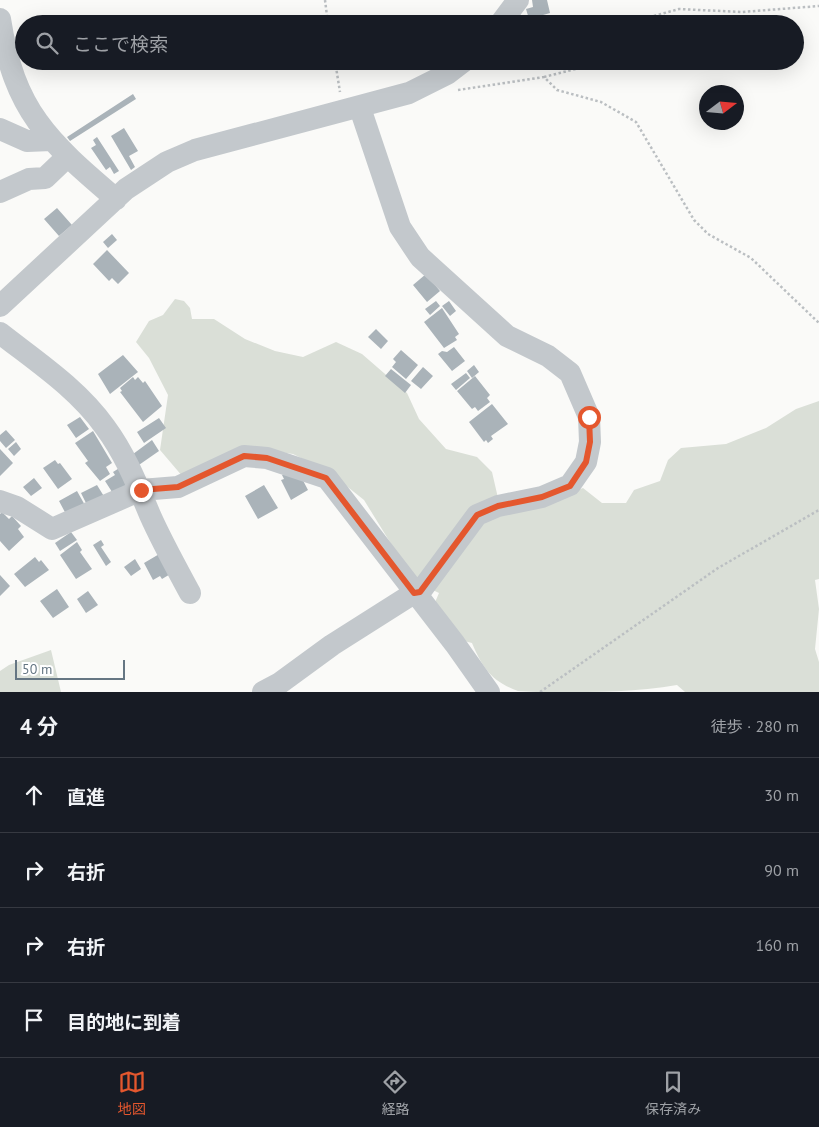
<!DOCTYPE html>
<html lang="ja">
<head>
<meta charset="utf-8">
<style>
  body { margin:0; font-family:"PT Sans","Noto Sans JP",sans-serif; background:#20242c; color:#f1f3f6 }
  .compass { position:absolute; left:699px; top:85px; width:45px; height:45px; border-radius:50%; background:#171b24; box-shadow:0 5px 20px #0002; rotate:74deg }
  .scale { position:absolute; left:15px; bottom:12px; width:110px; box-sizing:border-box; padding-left:5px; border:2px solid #657683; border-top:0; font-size:14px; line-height:18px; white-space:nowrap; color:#657683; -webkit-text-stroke:4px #fff; paint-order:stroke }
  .stop { position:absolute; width:15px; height:15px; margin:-11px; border:4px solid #e4572e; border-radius:50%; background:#fff }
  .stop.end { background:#e4572e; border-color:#fff; box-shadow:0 1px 5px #0008 }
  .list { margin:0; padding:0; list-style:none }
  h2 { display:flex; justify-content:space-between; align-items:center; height:65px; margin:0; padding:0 20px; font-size:21px }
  h2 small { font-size:16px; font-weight:400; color:#9ea1a6 }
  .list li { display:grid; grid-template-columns:32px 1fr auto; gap:15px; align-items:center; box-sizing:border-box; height:75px; padding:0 20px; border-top:1px solid #363941 }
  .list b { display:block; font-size:19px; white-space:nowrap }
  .list em { font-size:16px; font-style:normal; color:#9ea1a6 }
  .icon { flex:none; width:28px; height:28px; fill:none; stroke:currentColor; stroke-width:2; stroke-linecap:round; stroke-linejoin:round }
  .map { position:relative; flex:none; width:819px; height:692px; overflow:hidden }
  .search { position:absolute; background:#171b24; box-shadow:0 5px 20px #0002; left:15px; right:15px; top:15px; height:55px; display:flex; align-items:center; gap:12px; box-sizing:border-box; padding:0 18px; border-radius:28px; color:#9ea1a6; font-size:19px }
  .sheet { height:365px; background:#171b24 }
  nav { display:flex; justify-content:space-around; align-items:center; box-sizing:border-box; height:70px; border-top:1px solid #363941; background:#171b24; font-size:14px; color:#9ea1a6 }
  nav a { display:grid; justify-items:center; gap:2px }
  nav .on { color:#e4572e }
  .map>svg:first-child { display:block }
  .green { fill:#dadfd7 }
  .building { fill:#aab3b9 }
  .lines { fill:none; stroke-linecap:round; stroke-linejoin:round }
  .path { stroke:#bbbfc2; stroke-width:2.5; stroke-dasharray:2.5 2.5; stroke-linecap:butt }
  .minor { stroke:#c3c8cc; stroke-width:22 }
  .route { stroke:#e4572e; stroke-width:6 }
</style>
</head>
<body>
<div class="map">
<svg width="819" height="692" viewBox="0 0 819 692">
  <rect width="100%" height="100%" fill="#fafaf8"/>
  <!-- green -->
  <path class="green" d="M175,299l9,2 6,7 2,11h22l31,20 30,12 28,6 33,-15 26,12 45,39 12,26 27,30 31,8 15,15 6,26 64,-1 21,-9 19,15h24l8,-13 26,-9 8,-21 13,-12 45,-4 40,-16 30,-19 23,-8v178l-4,1 4,29 -4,40 4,13v30h-134l-8,-7c-38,7 -81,7 -121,7 -12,0 -28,0 -38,-1 -26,-9 -36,-24 -46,-48l-12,-3 -27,-33 6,-14 -25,-12 -50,-81 -35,-28 -36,-18 -40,-6 -70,29 -23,-27 8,-55 -19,-37 -13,-16 13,-21 14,-6z
    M51,650l10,42h-61v-21l9,-6z"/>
  <!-- building -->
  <path class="building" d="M532,0h15l3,13 -21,6 -3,-10 7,-2z
    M133,94l3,5 -66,42 -3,-4z
    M124,128l14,23 -9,5 6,11 -4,3 -20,-34z
    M97,137l22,34 -5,3 -4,-7 -4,3 -15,-22 5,-3 -3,-5z
    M57,208l15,17 -13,11 -15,-17z
    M112,234l5,6 -9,8 -5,-6z
    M107,250l22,23 -11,11 -6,-6 -3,3 -16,-17z
    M426,274l14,17 -13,11 -14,-17z
    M436,301l4,5 -10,9 -5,-6z
    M449,301l7,10 -6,5 -8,-10z
    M442,308l17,26 -4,3 2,3 -13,8 -20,-26z
    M376,329l12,12 -7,8 -13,-12z
    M454,347l11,14 -13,10 -14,-17 4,-3 5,1z
    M401,350l17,15 -12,14 -14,-12 4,-5 -3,-3z
    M123,355l15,17 -28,22 -12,-20z
    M474,365l5,7 -7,6 -5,-7z
    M423,367l10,9 -12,13 -10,-8z
    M391,369l20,16 -6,8 -20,-17z
    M466,373l4,5 -14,12 -5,-6z
    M475,376l15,19 -3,3 3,4 -12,9 -3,-4 -3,2 -15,-18z
    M133,377l2,3 3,-3 5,6 2,-2 17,25 -19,16 -23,-30 2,-1 -2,-3z
    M492,404l16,20 -17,12 2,3 -5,4 -2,-3 -2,2 -15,-20z
    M80,417l9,12 -13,9 -9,-13z
    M159,418l7,10 -22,15 -7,-11z
    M6,430l9,10 -9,8 -6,-7v-6z
    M93,431l19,32 -6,4 4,7 -10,7 -15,-18 3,-2 -13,-18z
    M152,440l7,11 -23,16 -7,-10z
    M16,442l5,7 -7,7 -6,-7z
    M0,449l13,14 -13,13z
    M55,460l3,4 2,-1 12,16 -14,10 -15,-21z
    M121,467l10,17 -17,11 -9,-14 10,-6 -2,-3z
    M292,470l6,1 10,19 -17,10 -10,-20 3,-1 -2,-4z
    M34,478l8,10 -11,8 -8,-9z
    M97,485l8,13 -17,9 -7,-14z
    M264,485l14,23 -20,11 -13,-23z
    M77,491l9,16 -19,9 -8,-15z
    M2,512l7,7 3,-3 9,10 -3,3 6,8 -15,14 -9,-10v-27z
    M71,532l6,8 -17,11 -5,-8z
    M101,540l3,5 -3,2 10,15 -5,4 -13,-21z
    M77,542l5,8 -2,2 12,17 -16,10 -16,-24z
    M161,553l11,20 -10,6 -2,-3 -7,4 -9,-17z
    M35,557l4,5 2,-2 8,10 -24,17 -11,-13z
    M135,559l6,10 -10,7 -7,-9z
    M0,575l10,11 -10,10z
    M57,589l12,18 -16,11 -13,-17z
    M88,591l10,14 -12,8 -9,-14z"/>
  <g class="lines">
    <!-- path -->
    <path class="path" d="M325,0l3,24
      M625,24l54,-15 63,3 77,-6
      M335,61l5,31
      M544,77l63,-16
      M458,90l86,-13 13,13 44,12 35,20 58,98 14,14 43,24 68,65
      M540,692l178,-124 101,-58"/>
    <!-- minor -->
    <path class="minor" d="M0,19c14,92 48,122 116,180
      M500,24l18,-24
      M0,129l27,12 24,-1
      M0,192l29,-13 16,-1 22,-21
      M0,306l126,-117 41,-27 28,-12 214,-57 38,-19 17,-13
      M0,333c37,29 77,55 105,94 20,27 32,57 45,88 12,27 26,52 40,78
      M0,501l17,6 35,22 89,-39 37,-3 66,-31 23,2 60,20 128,166 34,48
      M263,692l17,-9 52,-38 82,-52 6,-1 57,-77 21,-9 44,-9 28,-12 16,-23 4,-20 -1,-25 -19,-44 -22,-17 -41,-20 -87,-79 -20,-30 -40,-119"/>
  </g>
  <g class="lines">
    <!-- route -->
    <path class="route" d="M141,490l37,-3 66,-31 23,2 59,20 88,115 6,-1 57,-77 21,-9 44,-9 28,-11 16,-24 4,-20 -1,-25"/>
  </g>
</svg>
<svg class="compass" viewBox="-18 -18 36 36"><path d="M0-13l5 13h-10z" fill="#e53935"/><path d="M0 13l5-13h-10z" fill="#9ea1a6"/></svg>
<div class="scale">50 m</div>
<div class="stop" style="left:589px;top:417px"></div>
<div class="stop end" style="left:141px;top:490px"></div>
<div class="search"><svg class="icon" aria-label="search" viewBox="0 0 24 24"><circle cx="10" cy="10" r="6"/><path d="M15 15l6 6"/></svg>ここで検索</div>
</div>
<section class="sheet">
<h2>4 分<small>徒歩 · 280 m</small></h2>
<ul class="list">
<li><svg class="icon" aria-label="ahead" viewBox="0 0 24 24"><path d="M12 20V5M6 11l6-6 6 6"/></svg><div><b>直進</b></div><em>30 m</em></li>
<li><svg class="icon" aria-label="right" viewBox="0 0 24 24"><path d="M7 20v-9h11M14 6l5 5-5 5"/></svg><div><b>右折</b></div><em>90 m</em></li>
<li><svg class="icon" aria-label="right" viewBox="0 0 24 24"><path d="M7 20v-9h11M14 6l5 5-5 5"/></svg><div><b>右折</b></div><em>160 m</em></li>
<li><svg class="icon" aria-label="arrive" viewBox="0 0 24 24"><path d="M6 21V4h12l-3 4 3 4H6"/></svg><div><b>目的地に到着</b></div></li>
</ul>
</section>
<nav>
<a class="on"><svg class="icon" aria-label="map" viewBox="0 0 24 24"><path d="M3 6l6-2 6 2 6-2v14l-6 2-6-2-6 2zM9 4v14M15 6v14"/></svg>地図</a>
<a><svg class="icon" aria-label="directions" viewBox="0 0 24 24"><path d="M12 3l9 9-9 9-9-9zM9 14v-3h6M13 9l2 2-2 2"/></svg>経路</a>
<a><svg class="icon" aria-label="saved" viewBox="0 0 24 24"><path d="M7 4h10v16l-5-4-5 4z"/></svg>保存済み</a>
</nav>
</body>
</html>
